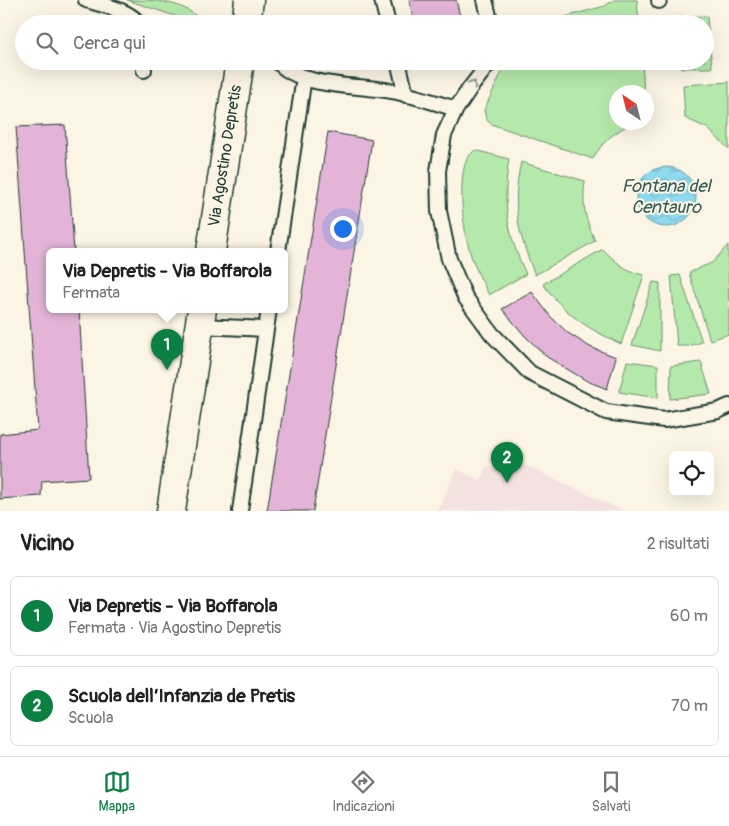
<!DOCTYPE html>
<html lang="it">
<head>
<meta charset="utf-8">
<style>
  body { margin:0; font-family:Pangolin,sans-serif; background:#f2f2f2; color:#202124 }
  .controls { position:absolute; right:15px; bottom:15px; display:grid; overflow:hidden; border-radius:8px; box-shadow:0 5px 20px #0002 }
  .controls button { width:45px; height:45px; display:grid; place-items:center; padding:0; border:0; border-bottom:1px solid #e0e0e0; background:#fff; color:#202124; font:25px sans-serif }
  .compass { position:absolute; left:609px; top:85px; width:45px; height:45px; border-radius:50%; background:#fff; box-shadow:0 5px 20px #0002; rotate:325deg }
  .you { position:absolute; left:342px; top:228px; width:18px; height:18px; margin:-12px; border:4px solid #fff; border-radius:50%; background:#1a73e8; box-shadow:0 0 0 8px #1a73e833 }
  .badge { display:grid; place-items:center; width:32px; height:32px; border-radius:50%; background:#0b8043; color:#fff; font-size:16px; font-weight:700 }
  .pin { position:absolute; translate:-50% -41px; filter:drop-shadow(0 1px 2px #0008) }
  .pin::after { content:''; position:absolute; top:26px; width:18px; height:15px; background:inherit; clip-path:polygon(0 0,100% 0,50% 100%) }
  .popup { position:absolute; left:46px; top:248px; width:242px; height:65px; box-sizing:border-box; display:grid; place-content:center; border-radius:8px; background:#fff; filter:drop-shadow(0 1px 4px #0005); font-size:16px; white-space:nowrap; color:#757577 }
  .popup b { font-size:19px; color:#202124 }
  .popup::after { content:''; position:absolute; left:50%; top:100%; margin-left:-10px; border:10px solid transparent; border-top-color:#fff }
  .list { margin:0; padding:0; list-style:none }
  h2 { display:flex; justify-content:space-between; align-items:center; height:65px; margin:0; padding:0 20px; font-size:21px }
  h2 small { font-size:16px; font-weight:400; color:#757577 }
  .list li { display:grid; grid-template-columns:32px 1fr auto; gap:15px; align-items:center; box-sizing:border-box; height:80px; margin:0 10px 10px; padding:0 10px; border:1px solid #e0e0e0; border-radius:8px }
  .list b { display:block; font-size:19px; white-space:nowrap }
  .list p { margin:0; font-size:16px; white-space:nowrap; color:#757577 }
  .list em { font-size:16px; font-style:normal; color:#757577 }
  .icon { flex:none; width:28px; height:28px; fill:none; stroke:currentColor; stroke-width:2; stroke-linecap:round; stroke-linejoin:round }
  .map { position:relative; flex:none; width:729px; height:511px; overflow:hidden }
  .search { position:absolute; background:#fff; box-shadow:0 5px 20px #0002; left:15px; right:15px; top:15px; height:55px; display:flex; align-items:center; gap:12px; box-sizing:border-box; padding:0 18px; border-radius:28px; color:#757577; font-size:19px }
  .sheet { height:245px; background:#fff }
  nav { display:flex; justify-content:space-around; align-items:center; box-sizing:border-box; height:70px; border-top:1px solid #e0e0e0; background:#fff; font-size:14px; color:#757577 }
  nav a { display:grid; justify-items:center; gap:2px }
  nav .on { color:#0b8043 }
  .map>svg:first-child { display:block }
  .built { fill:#f4e2e1 }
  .green { fill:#b4e9ab; stroke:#6a9370 }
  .water { fill:url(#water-waves); stroke:#619ba3 }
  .building { fill:#e3b4d7; stroke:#1f3d34 }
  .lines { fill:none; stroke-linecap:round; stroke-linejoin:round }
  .lane-casing { stroke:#1f3d34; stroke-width:18 }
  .street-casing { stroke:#1f3d34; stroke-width:31 }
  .lane { stroke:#fcf5e5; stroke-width:14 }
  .street { stroke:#fcf5e5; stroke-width:28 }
  .oneway { stroke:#8e998c }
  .labels { text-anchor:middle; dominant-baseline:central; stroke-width:4; stroke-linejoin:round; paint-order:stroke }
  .street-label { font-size:16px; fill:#1f3d34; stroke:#fcf5e5 }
  .water-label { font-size:18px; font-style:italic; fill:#355c59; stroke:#fcf5e5 }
</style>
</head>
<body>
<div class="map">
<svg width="729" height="511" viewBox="0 0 729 511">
  <defs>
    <pattern id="water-waves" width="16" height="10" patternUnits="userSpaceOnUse" patternTransform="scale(1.25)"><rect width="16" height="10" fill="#8dd9ed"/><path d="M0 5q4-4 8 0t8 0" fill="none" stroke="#79bbcc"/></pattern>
  </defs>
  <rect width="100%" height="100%" fill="#fcf5e5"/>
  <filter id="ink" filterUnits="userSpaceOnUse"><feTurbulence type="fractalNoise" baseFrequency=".02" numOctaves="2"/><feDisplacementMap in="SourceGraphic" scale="10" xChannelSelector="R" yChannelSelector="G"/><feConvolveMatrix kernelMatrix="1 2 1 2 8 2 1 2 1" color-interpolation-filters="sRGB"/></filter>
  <g filter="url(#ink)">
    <!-- built -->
    <path class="built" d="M508,457l64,30 52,24h-187l20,-42 23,11 7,-15 14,7z"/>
    <!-- green -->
    <path class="green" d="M127,0c28,0 58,0 77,24h-29v-8z
      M614,0h23l2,24h-100l66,-18z
      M707,16l5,52h-31l-1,-7h25v-37h-26l-1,-7z
      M507,61h135l2,31h-28v30l17,1c-17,8 -31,18 -40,36l-102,-35 -5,-5 -2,-9z
      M729,82v67l-22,-21 -22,-10 -2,-33z
      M475,150l34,9c-7,44 -2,75 17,115l-37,21c-7,-14 -15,-28 -19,-43 -7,-23 -13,-71 -3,-93 2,-4 5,-6 8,-9z
      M521,162l64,19c-3,27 0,36 10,60l-60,34c-17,-42 -24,-68 -14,-113z
      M728,245l1,89 -19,6 -21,-67 24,-11z
      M603,249c11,12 24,23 41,26l-23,69c-36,-17 -54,-28 -78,-60z
      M680,275l22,67 -13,4h-12l-6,-70z
      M653,282l7,1v68l-28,-6z
      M627,361l31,4v33l-39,-6z
      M701,362l10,32 -41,5 1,-33z"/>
    <!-- water -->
    <path class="water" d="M636 197a30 30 0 1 1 60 0a30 30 0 1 1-60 0Z"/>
    <!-- building -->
    <path class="building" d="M409,0h47l6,24h-47z
      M65,125l9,126h-24v58h29l10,169 -47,3 -1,15 -41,3v-65l38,-4 -22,-303z
      M328,132l44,8 -20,124 -39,247h-46z
      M532,292l18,24 18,17 22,14 26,10 -9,32 -20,-8 -40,-24 -22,-21 -23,-27z"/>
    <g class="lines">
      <defs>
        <path id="lane" d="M86,0c13,4 47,11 52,24
          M382,0l6,24
          M485,0l6,24
          M659,0v1
          M143,61l1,9
          M277,61c26,29 85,23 120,31 20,5 40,11 59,17
          M398,61l8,34
          M491,61l-21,27 -14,21 -12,26 -6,36 1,40 10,48 16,38 27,37 38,39 76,39 58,8 54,-9 11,-5
          M278,251l26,-174
          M200,326l66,3
          M240,511l29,-202"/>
        <path id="street" d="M246,24l3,-24
          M211,251l29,-190
          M171,511l31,-202"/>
      </defs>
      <!-- lane casing -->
      <use href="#lane" class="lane-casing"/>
      <!-- street casing -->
      <use href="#street" class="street-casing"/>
      <!-- lane -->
      <use href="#lane" class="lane"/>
      <!-- street -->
      <use href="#street" class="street"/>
    </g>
    <!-- one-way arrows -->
    <defs><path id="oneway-chevron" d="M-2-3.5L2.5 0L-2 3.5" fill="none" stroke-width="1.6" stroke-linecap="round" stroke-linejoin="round" transform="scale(1.25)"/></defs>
    <use class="oneway" href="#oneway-chevron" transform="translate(473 84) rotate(-52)"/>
  </g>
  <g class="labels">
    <!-- street labels -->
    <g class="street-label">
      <text transform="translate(225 156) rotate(-81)">Via Agostino Depretis</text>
    </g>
    <!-- water labels -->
    <g class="water-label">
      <text x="666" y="186">Fontana del<tspan x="666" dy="21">Centauro</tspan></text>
    </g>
  </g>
</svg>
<div class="controls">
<button><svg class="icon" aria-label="locate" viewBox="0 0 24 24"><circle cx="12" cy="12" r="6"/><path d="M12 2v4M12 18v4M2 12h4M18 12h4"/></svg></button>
</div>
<svg class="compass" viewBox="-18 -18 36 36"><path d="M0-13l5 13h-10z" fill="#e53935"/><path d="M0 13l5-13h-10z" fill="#757577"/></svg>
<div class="you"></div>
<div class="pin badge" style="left:167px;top:370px">1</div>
<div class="popup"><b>Via Depretis - Via Boffarola</b>Fermata</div>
<div class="pin badge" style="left:507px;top:483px">2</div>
<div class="search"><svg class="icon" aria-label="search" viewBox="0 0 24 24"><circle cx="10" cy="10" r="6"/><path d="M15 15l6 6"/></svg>Cerca qui</div>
</div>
<section class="sheet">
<h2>Vicino<small>2 risultati</small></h2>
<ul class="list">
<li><span class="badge">1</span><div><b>Via Depretis - Via Boffarola</b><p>Fermata · Via Agostino Depretis</p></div><em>60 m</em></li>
<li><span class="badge">2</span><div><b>Scuola dell’Infanzia de Pretis</b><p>Scuola</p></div><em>70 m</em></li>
</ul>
</section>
<nav>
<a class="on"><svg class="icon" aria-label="map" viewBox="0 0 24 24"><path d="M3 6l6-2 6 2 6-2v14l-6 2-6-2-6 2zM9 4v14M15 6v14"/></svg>Mappa</a>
<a><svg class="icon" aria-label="directions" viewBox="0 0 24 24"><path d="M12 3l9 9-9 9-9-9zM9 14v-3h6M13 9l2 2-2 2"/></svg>Indicazioni</a>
<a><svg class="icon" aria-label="saved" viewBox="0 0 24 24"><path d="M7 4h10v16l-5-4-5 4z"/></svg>Salvati</a>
</nav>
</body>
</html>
